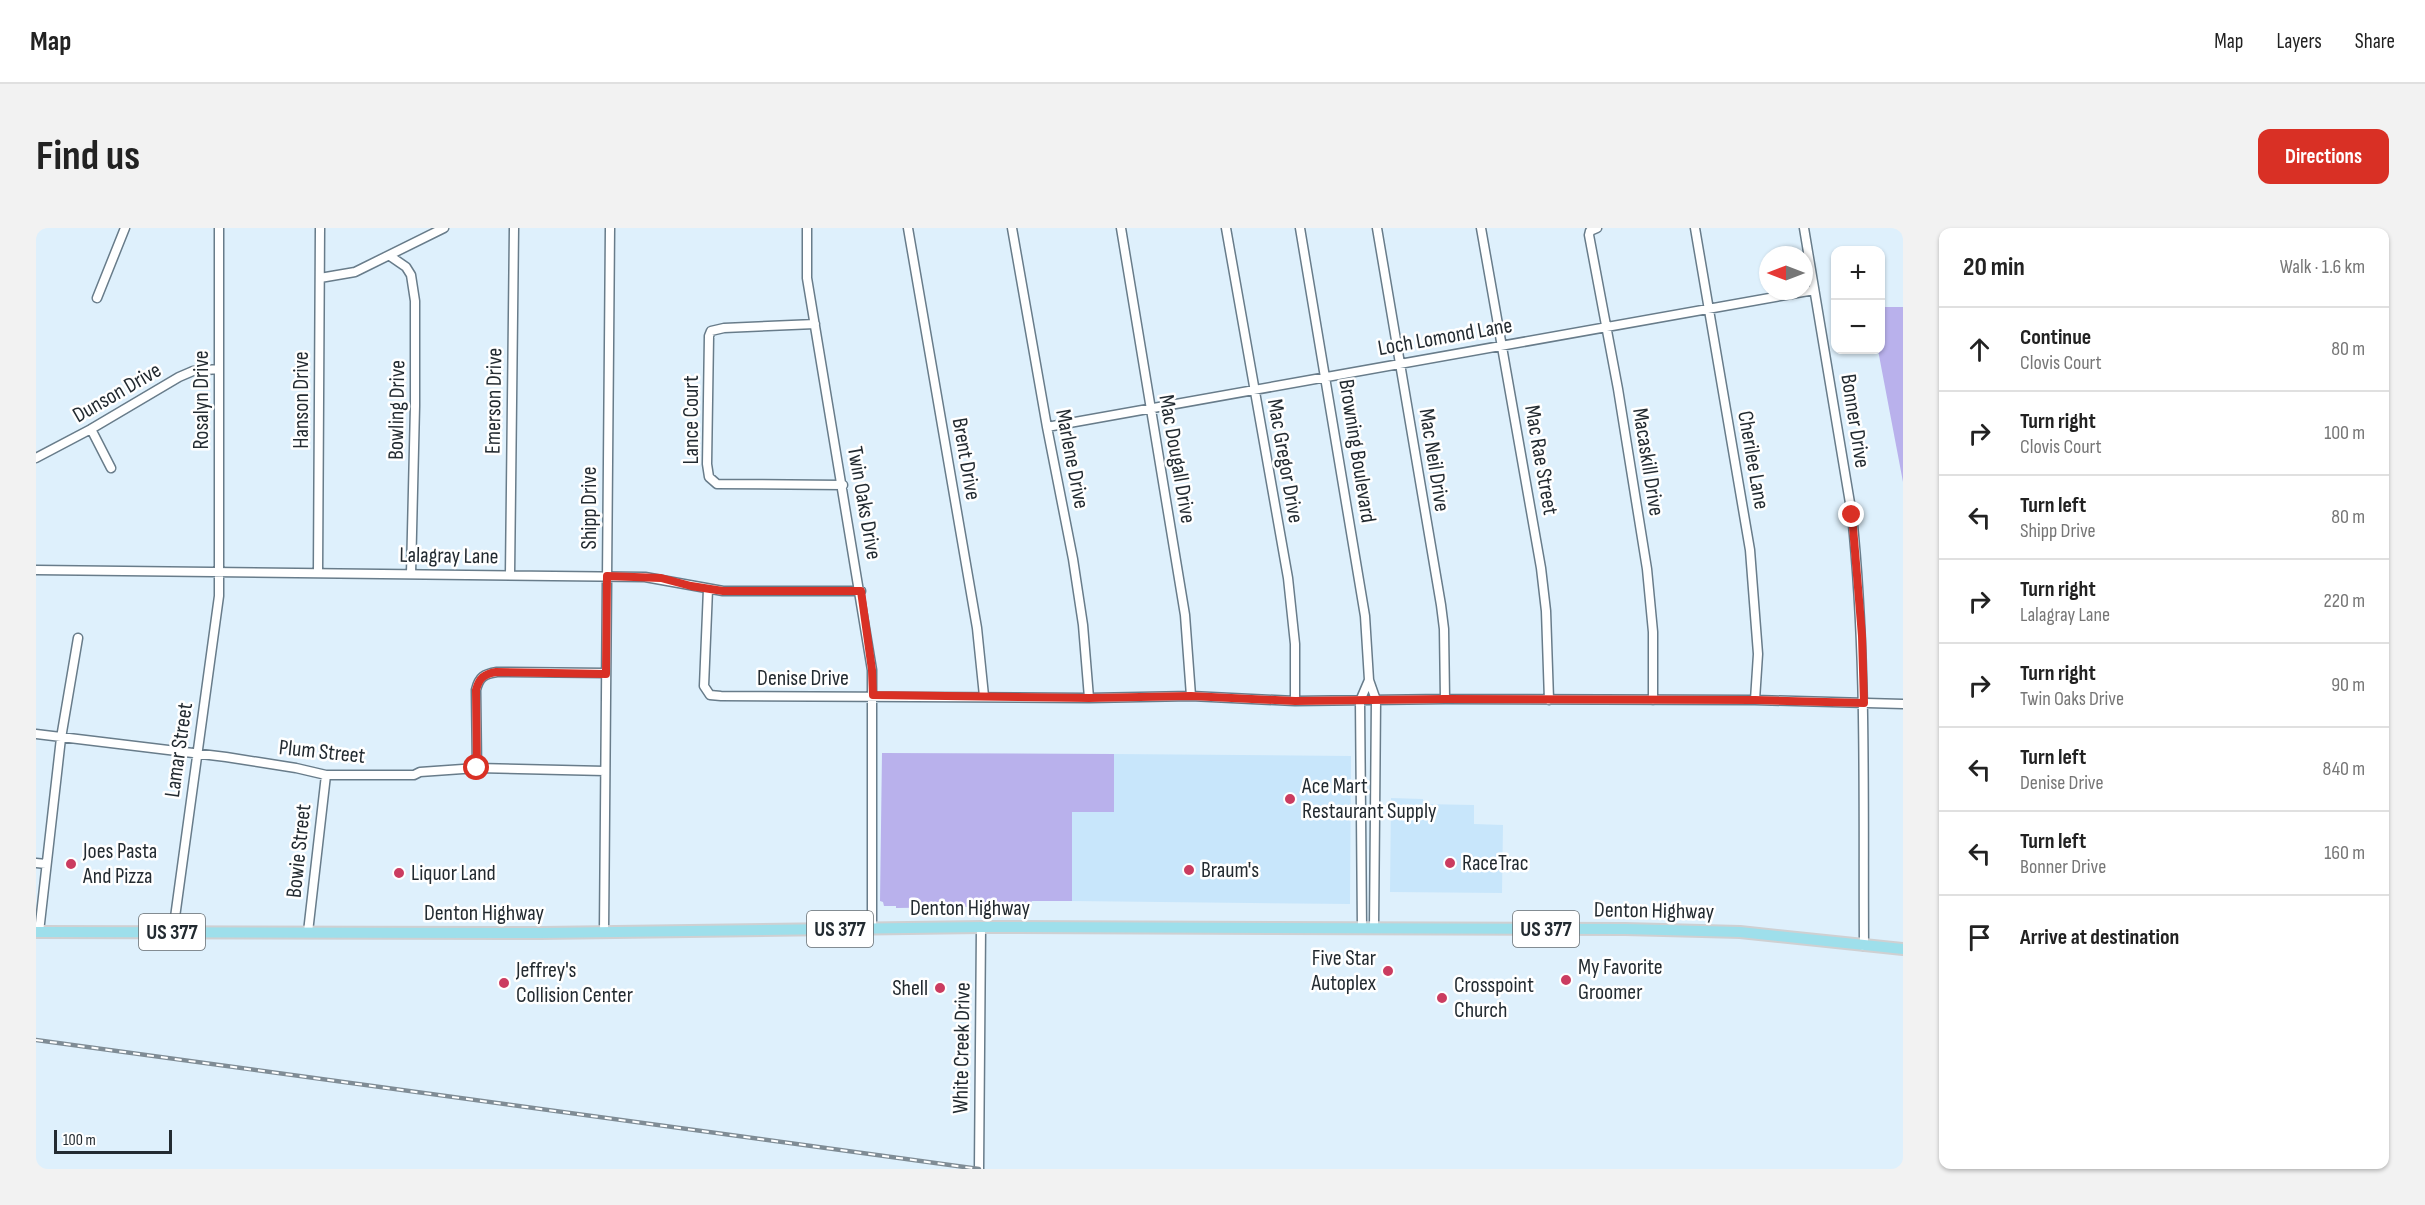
<!DOCTYPE html>
<html lang="en">
<head>
<meta charset="utf-8">
<style>
  body { margin:0; font-family:"Sofia Sans Condensed",sans-serif; background:#f2f2f2; color:#222 }
  .controls { position:absolute; right:18px; top:18px; display:grid; overflow:hidden; border-radius:12px; box-shadow:0 2px 4px #0004 }
  .controls button { width:54px; height:54px; display:grid; place-items:center; padding:0; border:0; border-bottom:2px solid #e0e0e0; background:#fff; color:#222; font:30px sans-serif }
  .compass { position:absolute; left:1723px; top:18px; width:54px; height:54px; border-radius:50%; background:#fff; box-shadow:0 2px 4px #0004; rotate:270deg }
  .scale { position:absolute; left:18px; bottom:15px; width:118px; box-sizing:border-box; padding-left:6px; border:3px solid #232b31; border-top:0; font-size:16px; line-height:21px; white-space:nowrap; color:#232b31; -webkit-text-stroke:4px #fff; paint-order:stroke }
  .stop { position:absolute; width:18px; height:18px; margin:-14px; border:4px solid #d93025; border-radius:50%; background:#fff }
  .stop.end { background:#d93025; border-color:#fff; box-shadow:0 2px 6px #0008 }
  .list { margin:0; padding:0; list-style:none }
  h2 { display:flex; justify-content:space-between; align-items:center; height:78px; margin:0; padding:0 24px; font-size:26px }
  h2 small { font-size:20px; font-weight:400; color:#767676 }
  .list li { display:grid; grid-template-columns:39px 1fr auto; gap:18px; align-items:center; box-sizing:border-box; height:84px; padding:0 24px; border-top:2px solid #e0e0e0 }
  .list b { display:block; font-size:22px; white-space:nowrap }
  .list p { margin:0; font-size:20px; white-space:nowrap; color:#767676 }
  .list em { font-size:20px; font-style:normal; color:#767676 }
  .icon { flex:none; width:33px; height:33px; fill:none; stroke:currentColor; stroke-width:2; stroke-linecap:round; stroke-linejoin:round }
  .map { position:relative; flex:none; width:1867px; height:941px; overflow:hidden; border-radius:12px }
  header { display:flex; align-items:center; gap:36px; box-sizing:border-box; height:84px; padding:0 30px; background:#fff; border-bottom:2px solid #e0e0e0 }
  header strong { font-size:28px }
  nav { display:flex; gap:33px; margin-inline-start:auto; font-size:21px }
  .intro { display:flex; align-items:center; justify-content:space-between; box-sizing:border-box; height:144px; padding:0 36px }
  h1 { margin:0; font-size:42px }
  .button { padding:15px 27px; border-radius:12px; background:#d93025; color:#fff; font-size:21px; font-weight:700 }
  main { display:flex; gap:36px; padding:0 36px }
  aside { flex:1; background:#fff; border-radius:12px; box-shadow:0 2px 4px #0004 }
  .map>svg:first-child { display:block }
  .built { fill:#c8e6fb }
  .green { fill:#b9b1ec }
  .lines { fill:none; stroke-linecap:round; stroke-linejoin:round }
  .minor-casing { stroke:#687c8a; stroke-width:11 }
  .major-casing { stroke:#cfd0d2; stroke-width:14 }
  .minor { stroke:#fff; stroke-width:8 }
  .major { stroke:#9edfeb; stroke-width:10 }
  .rail-casing { stroke:#7f8c95; stroke-width:4.5 }
  .rail { stroke:#fff; stroke-width:2; stroke-dasharray:7; stroke-linecap:butt }
  .route { stroke:#d93025; stroke-width:8 }
  .poi-dot { fill:#cb3c60; stroke:#fff; stroke-width:2 }
  .labels { text-anchor:middle; dominant-baseline:central; stroke-width:5; stroke-linejoin:round; paint-order:stroke }
  .shield { fill:#fff; stroke:#656b6f; stroke-width:1.5 }
  .shield-label { font-size:21px; font-weight:bold; fill:#232b31 }
  .street-label { font-size:22px; fill:#232b31; stroke:#fff }
  .poi-label { font-size:22px; fill:#232b31; stroke:#fff; text-anchor:start }
</style>
</head>
<body>
<header>
<strong>Map</strong>
<nav><a>Map</a><a>Layers</a><a>Share</a></nav>
</header>
<div class="intro"><h1>Find us</h1><a class="button">Directions</a></div>
<main>
<div class="map">
<svg width="1867" height="941" viewBox="0 0 1867 941">
  <rect width="100%" height="100%" fill="#def0fc"/>
  <!-- built -->
  <path class="built" d="M1078,526l237,2 -1,148 -278,-3v-89h42z
    M1355,570l32,1v5l51,1v19l29,1 -1,68 -112,-1z"/>
  <!-- green -->
  <path class="green" d="M1845,79h22v175l-25,-132h2z
    M846,525l232,1v58h-42v89h-40l-4,5 -132,2v-2h-12l-1,-4 -3,-1z"/>
  <g class="lines">
    <defs>
      <path id="minor" d="M771,0v50l65,392v258
        M872,0l69,400 7,68
        M976,0l35,199 26,132 10,66 6,73
        M1085,0l64,387 6,81
        M1190,0l62,350 7,66v57
        M1264,0l65,388 4,64 7,20 -2,228
        M1341,0l64,377 3,24 1,70
        M1445,0l60,340 5,43 3,89
        M1561,0l-7,3 -1,4 29,154 29,180 6,63v68
        M1659,0l55,322 8,104 -3,46
        M1768,0l48,287c15,143 11,287 12,431
        M354,28l16,11 5,8 4,26v105l-4,168
        M284,50l35,-6 89,-44
        M61,70l28,-70
        M779,96l-91,4 -13,3 -2,5 -2,128 2,13 8,7 126,1
        M1011,199l767,-137
        M55,201l20,39
        M0,230l55,-29 88,-52 14,-6 26,-2
        M0,342l609,7 78,14h138
        M282,344l2,-344
        M474,347l4,-347
        M672,361l-4,97 6,9 11,1 368,2 102,-2 104,5 150,-2 310,1 148,4
        M0,506l190,23 70,11 30,7h88l6,-3 57,-4 128,3
        M441,540l-1,-78c3,-13 8,-16 21,-18l109,1
        M0,635l10,1
        M1326,700l-2,-227 9,-21
        M3,704l22,-194 17,-100
        M137,704l46,-336v-368
        M272,704l18,-157
        M568,704l6,-704
        M943,941l2,-242"/>
      <path id="major" d="M0,704l505,1 440,-6 644,2 115,3 163,17"/>
    </defs>
    <!-- minor casing -->
    <use href="#minor" class="minor-casing"/>
    <!-- major casing -->
    <use href="#major" class="major-casing"/>
    <!-- minor -->
    <use href="#minor" class="minor"/>
    <!-- major -->
    <use href="#major" class="major"/>
    <defs>
      <path id="rail" d="M0,812l943,129"/>
    </defs>
    <!-- rail casing -->
    <use href="#rail" class="rail-casing"/>
    <!-- rail -->
    <use href="#rail" class="rail"/>
  </g>
  <g class="lines">
    <!-- route -->
    <path class="route" d="M441,540l-1,-78c3,-12 8,-16 20,-18l110,2 1,-98 54,2 30,8 32,5h138l11,79 1,25 216,3 102,-2 104,5 150,-2 310,1 109,3 -2,-67 -10,-121"/>
  </g>
  <!-- markers -->
  <g class="poi-dot">
    <circle cx="1254" cy="571" r="6"/>
    <circle cx="1414" cy="635" r="6"/>
    <circle cx="35" cy="636" r="6"/>
    <circle cx="1153" cy="642" r="6"/>
    <circle cx="363" cy="645" r="6"/>
    <circle cx="1352" cy="743" r="6"/>
    <circle cx="1530" cy="752" r="6"/>
    <circle cx="468" cy="755" r="6"/>
    <circle cx="904" cy="760" r="6"/>
    <circle cx="1406" cy="770" r="6"/>
  </g>
  <g class="labels">
    <!-- shield labels -->
    <g class="shield">
      <rect x="771" y="683" width="66" height="36" rx="4.5"/>
      <rect x="1477" y="683" width="66" height="36" rx="4.5"/>
      <rect x="103" y="686" width="66" height="36" rx="4.5"/>
    </g>
    <g class="shield-label">
      <text x="804" y="701">US 377</text>
      <text x="1510" y="701">US 377</text>
      <text x="136" y="704">US 377</text>
    </g>
    <!-- street labels -->
    <g class="street-label">
      <text transform="translate(1409 109) rotate(-10)">Loch Lomond Lane</text>
      <text transform="translate(81 165) rotate(-30)">Dunson Drive</text>
      <text transform="translate(165 172) rotate(-90)">Rosalyn Drive</text>
      <text transform="translate(265 172) rotate(-90)">Hanson Drive</text>
      <text transform="translate(458 173) rotate(-89)">Emerson Drive</text>
      <text transform="translate(361 182) rotate(-89)">Bowling Drive</text>
      <text transform="translate(655 192) rotate(-90)">Lance Court</text>
      <text transform="translate(1819 193) rotate(81)">Bonner Drive</text>
      <text transform="translate(1321 223) rotate(81)">Browning Boulevard</text>
      <text transform="translate(930 231) rotate(80)">Brent Drive</text>
      <text transform="translate(1036 231) rotate(79)">Marlene Drive</text>
      <text transform="translate(1141 231) rotate(80)">Mac Dougall Drive</text>
      <text transform="translate(1398 232) rotate(81)">Mac Neil Drive</text>
      <text transform="translate(1505 232) rotate(80)">Mac Rae Street</text>
      <text transform="translate(1717 232) rotate(80)">Cherilee Lane</text>
      <text transform="translate(1249 233) rotate(80)">Mac Gregor Drive</text>
      <text transform="translate(1612 234) rotate(81)">Macaskill Drive</text>
      <text transform="translate(828 275) rotate(80)">Twin Oaks Drive</text>
      <text transform="translate(553 280) rotate(-90)">Shipp Drive</text>
      <text transform="translate(413 328) rotate(1)">Lalagray Lane</text>
      <text x="767" y="450">Denise Drive</text>
      <text transform="translate(143 522) rotate(-82)">Lamar Street</text>
      <text transform="translate(286 524) rotate(6)">Plum Street</text>
      <text transform="translate(263 623) rotate(-84)">Bowie Street</text>
      <text x="934" y="680">Denton Highway</text>
      <text transform="translate(1618 683) rotate(1)">Denton Highway</text>
      <text x="448" y="685">Denton Highway</text>
      <text transform="translate(926 820) rotate(-89)">White Creek Drive</text>
    </g>
    <!-- poi labels -->
    <g class="poi-label">
      <text x="1266" y="558">Ace Mart<tspan x="1266" dy="25">Restaurant Supply</tspan></text>
      <text x="47" y="623">Joes Pasta<tspan x="47" dy="25">And Pizza</tspan></text>
      <text x="1426" y="635">RaceTrac</text>
      <text x="1165" y="642">Braum's</text>
      <text x="375" y="645">Liquor Land</text>
      <text x="1340" y="730" text-anchor="end">Five Star<tspan x="1340" dy="25">Autoplex</tspan></text>
      <text x="1542" y="739">My Favorite<tspan x="1542" dy="25">Groomer</tspan></text>
      <text x="480" y="742">Jeffrey's<tspan x="480" dy="25">Collision Center</tspan></text>
      <text x="1418" y="757">Crosspoint<tspan x="1418" dy="25">Church</tspan></text>
      <text x="892" y="760" text-anchor="end">Shell</text>
    </g>
  </g>
</svg>
<div class="controls">
<button>+</button>
<button>−</button>
</div>
<svg class="compass" viewBox="-18 -18 36 36"><path d="M0-13l5 13h-10z" fill="#e53935"/><path d="M0 13l5-13h-10z" fill="#767676"/></svg>
<div class="scale">100 m</div>
<div class="stop" style="left:441px;top:540px"></div>
<div class="stop end" style="left:1816px;top:287px"></div>
</div>
<aside>
<h2>20 min<small>Walk · 1.6 km</small></h2>
<ul class="list">
<li><svg class="icon" aria-label="ahead" viewBox="0 0 24 24"><path d="M12 20V5M6 11l6-6 6 6"/></svg><div><b>Continue</b><p>Clovis Court</p></div><em>80 m</em></li>
<li><svg class="icon" aria-label="right" viewBox="0 0 24 24"><path d="M7 20v-9h11M14 6l5 5-5 5"/></svg><div><b>Turn right</b><p>Clovis Court</p></div><em>100 m</em></li>
<li><svg class="icon" aria-label="left" viewBox="0 0 24 24"><path d="M17 20v-9H6M10 6l-5 5 5 5"/></svg><div><b>Turn left</b><p>Shipp Drive</p></div><em>80 m</em></li>
<li><svg class="icon" aria-label="right" viewBox="0 0 24 24"><path d="M7 20v-9h11M14 6l5 5-5 5"/></svg><div><b>Turn right</b><p>Lalagray Lane</p></div><em>220 m</em></li>
<li><svg class="icon" aria-label="right" viewBox="0 0 24 24"><path d="M7 20v-9h11M14 6l5 5-5 5"/></svg><div><b>Turn right</b><p>Twin Oaks Drive</p></div><em>90 m</em></li>
<li><svg class="icon" aria-label="left" viewBox="0 0 24 24"><path d="M17 20v-9H6M10 6l-5 5 5 5"/></svg><div><b>Turn left</b><p>Denise Drive</p></div><em>840 m</em></li>
<li><svg class="icon" aria-label="left" viewBox="0 0 24 24"><path d="M17 20v-9H6M10 6l-5 5 5 5"/></svg><div><b>Turn left</b><p>Bonner Drive</p></div><em>160 m</em></li>
<li><svg class="icon" aria-label="arrive" viewBox="0 0 24 24"><path d="M6 21V4h12l-3 4 3 4H6"/></svg><div><b>Arrive at destination</b></div></li>
</ul>
</aside>
</main>
</body>
</html>
